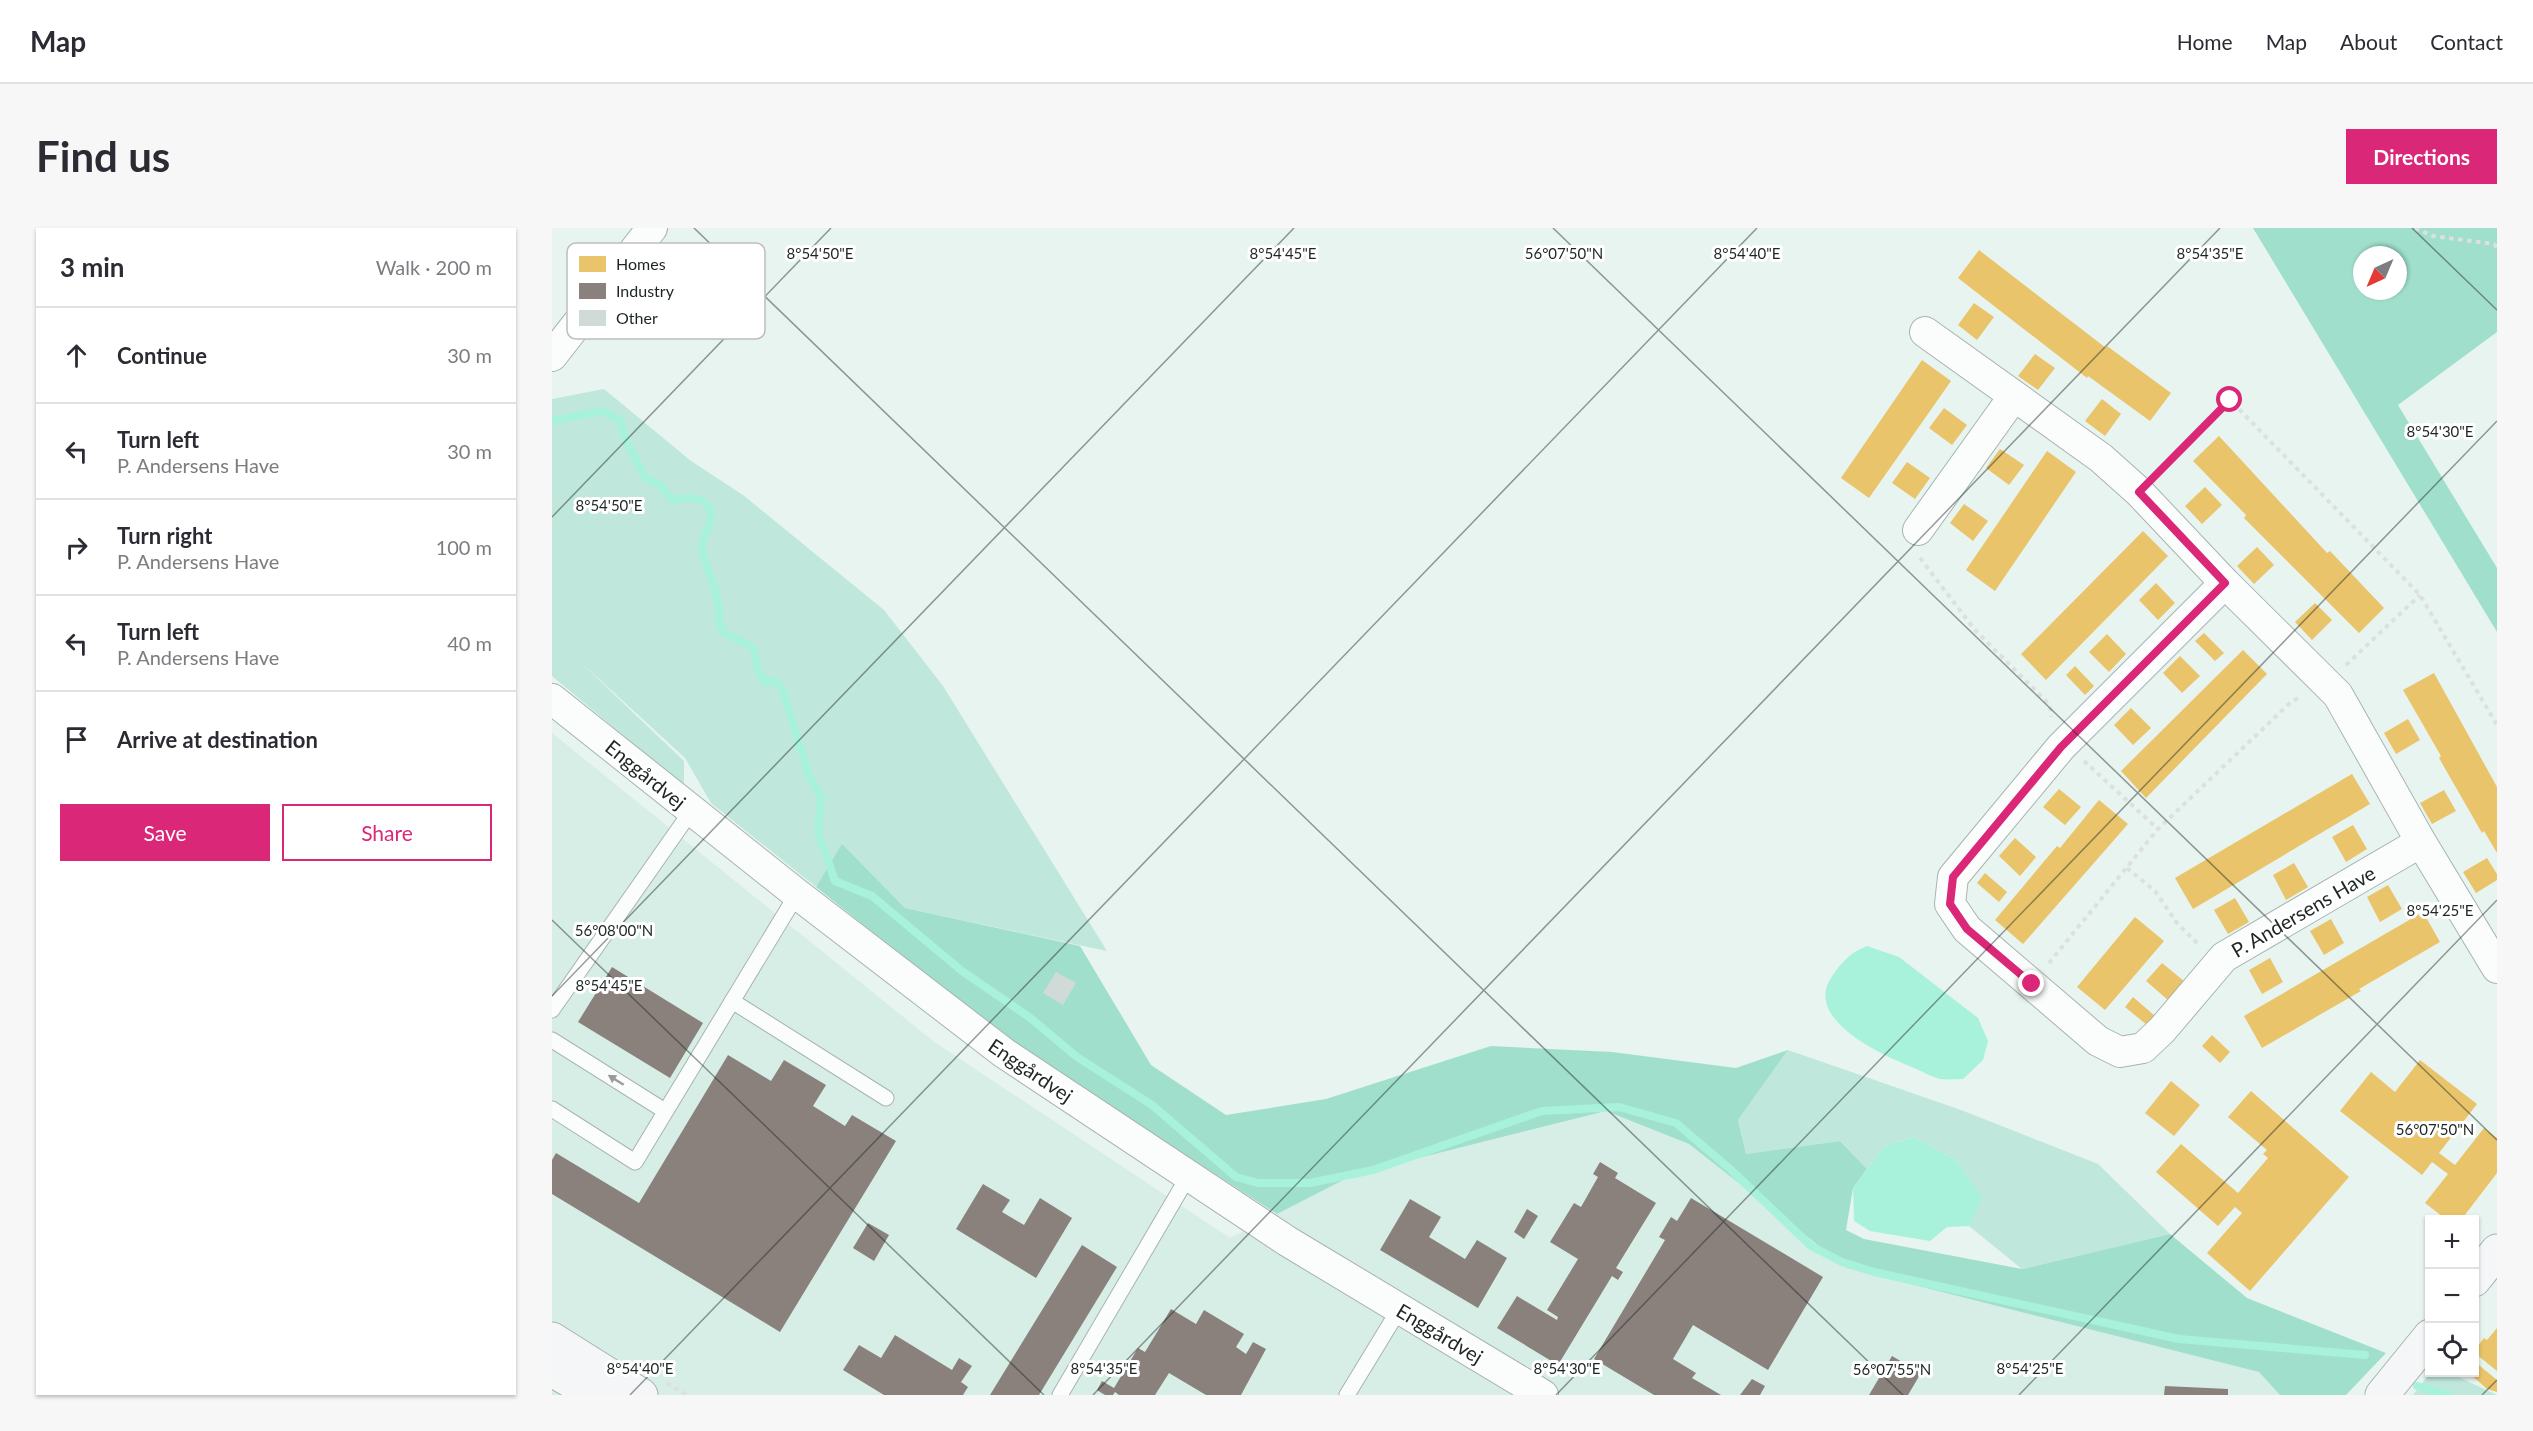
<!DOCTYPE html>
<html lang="en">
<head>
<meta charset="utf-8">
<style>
  body { margin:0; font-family:Lato,sans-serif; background:#f7f7f7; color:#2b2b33 }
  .controls { position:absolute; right:18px; bottom:18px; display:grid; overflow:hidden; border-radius:0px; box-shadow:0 2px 4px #0004 }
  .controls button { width:54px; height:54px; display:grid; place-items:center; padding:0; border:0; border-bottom:2px solid #e1e1e2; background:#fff; color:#2b2b33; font:30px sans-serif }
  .compass { position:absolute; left:1801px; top:18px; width:54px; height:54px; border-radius:50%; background:#fff; box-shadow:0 2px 4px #0004; rotate:224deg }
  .stop { position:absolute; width:18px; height:18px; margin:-14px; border:4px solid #db2777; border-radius:50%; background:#fff }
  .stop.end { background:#db2777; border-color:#fff; box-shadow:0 2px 6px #0008 }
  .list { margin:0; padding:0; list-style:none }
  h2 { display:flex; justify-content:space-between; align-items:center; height:78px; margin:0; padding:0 24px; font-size:26px }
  h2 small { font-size:20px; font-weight:400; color:#7c7c81 }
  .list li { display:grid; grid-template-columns:39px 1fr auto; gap:18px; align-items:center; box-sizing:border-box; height:96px; padding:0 24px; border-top:2px solid #e1e1e2 }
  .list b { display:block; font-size:22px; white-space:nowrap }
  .list p { margin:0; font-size:20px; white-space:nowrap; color:#7c7c81 }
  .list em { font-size:20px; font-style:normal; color:#7c7c81 }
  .actions { display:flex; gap:12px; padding:18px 24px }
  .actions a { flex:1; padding:14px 0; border:2px solid #db2777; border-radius:0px; text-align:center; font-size:21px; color:#db2777 }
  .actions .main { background:#db2777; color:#fff }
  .icon { flex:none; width:33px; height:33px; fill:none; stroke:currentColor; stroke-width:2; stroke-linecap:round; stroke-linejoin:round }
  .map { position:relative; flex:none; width:1945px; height:1167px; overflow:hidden; border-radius:0px }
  header { display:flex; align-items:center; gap:36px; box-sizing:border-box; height:84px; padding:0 30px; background:#fff; border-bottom:2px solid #e1e1e2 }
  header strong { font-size:28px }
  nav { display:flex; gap:33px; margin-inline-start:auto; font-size:21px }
  .intro { display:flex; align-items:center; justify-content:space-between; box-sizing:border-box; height:144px; padding:0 36px }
  h1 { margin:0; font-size:42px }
  .button { padding:15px 27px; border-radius:0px; background:#db2777; color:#fff; font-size:21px; font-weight:700 }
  main { display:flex; gap:36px; padding:0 36px }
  aside { flex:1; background:#fff; border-radius:0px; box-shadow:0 2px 4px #0004 }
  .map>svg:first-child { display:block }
  .built { fill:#d6eee6 }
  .green { fill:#c0e7db }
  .forest { fill:#a1dfcd; fill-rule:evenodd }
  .water { fill:#a8f2dc }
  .homes { fill:#e9c46a }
  .industry { fill:#8a817c }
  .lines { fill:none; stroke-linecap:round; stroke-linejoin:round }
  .stream { stroke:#a8f2dc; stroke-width:8 }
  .building { fill:#d0dad7 }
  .lane-casing { stroke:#a8b3af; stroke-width:17 }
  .street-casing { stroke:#a8b3af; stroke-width:32 }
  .secondary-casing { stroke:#a8b3af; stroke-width:35 }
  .path { stroke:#dce0df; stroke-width:4; stroke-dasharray:4.5 4.5; stroke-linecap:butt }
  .lane { stroke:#fbfdfd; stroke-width:15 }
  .street { stroke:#fbfdfd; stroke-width:30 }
  .secondary { stroke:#f5f6f7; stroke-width:33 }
  .oneway { fill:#979c9b }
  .route { stroke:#db2777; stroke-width:8 }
  .ticks { fill:none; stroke:#1d2623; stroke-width:1.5; stroke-opacity:0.45 }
  .labels { text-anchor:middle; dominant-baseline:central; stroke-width:6; stroke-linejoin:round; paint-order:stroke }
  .street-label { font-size:20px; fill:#1d2623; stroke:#fff }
  .key { fill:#fff; stroke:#bbbebd; stroke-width:1.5 }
  .key-label { font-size:16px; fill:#1d2623 }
  .ticks-label { font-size:15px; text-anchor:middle; fill:#1d2623; stroke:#fff; stroke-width:6; stroke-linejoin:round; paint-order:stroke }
</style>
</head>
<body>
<header>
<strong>Map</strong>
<nav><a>Home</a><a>Map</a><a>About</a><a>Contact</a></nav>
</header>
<div class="intro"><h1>Find us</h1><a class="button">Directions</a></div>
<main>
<aside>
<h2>3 min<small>Walk · 200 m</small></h2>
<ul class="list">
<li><svg class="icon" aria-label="ahead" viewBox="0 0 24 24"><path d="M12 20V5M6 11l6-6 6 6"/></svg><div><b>Continue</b></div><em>30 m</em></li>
<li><svg class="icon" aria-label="left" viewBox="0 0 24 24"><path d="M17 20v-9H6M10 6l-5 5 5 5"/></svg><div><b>Turn left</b><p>P. Andersens Have</p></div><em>30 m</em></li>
<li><svg class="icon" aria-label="right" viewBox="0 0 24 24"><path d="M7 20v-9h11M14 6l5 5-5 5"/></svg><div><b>Turn right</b><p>P. Andersens Have</p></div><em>100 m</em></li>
<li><svg class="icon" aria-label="left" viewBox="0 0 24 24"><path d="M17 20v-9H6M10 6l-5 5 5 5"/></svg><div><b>Turn left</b><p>P. Andersens Have</p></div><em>40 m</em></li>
<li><svg class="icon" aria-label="arrive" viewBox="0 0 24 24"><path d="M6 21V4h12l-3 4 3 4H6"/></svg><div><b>Arrive at destination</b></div></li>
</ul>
<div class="actions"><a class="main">Save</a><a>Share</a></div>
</aside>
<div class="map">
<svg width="1945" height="1167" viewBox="0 0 1945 1167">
  <rect width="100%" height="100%" fill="#e7f4f0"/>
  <!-- built -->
  <path class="built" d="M0,505l381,308 297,197 125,-64 251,-63 83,33 158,124 412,104 21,23h-1728z"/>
  <!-- green -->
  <path class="green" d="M52,161l87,72 52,34 141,115 59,76 164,265 -202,-43 -63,-63 -26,42 -105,-84 -26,-45 -110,-101 109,104v25l-132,-110v-277z
    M1236,822l173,60 137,54 72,70 -148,35 -53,-43 12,-28 -24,-37 -43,-24 -30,9 -17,23 -27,-28 -94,13 -8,-34z
    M1878,1145h20l47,22h-84z"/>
  <!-- forest -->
  <path class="forest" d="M1701,0h244v104l-99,73 99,163v64zM1810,27h36v36h-36z
    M290,616l63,64 175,38 71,119 75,50 100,-16 165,-53 121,6 124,16 52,-18 -50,70 8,34 94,-13 27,28 -14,19 -7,42 18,9 158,30 148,-35 77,64 139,55 -40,42h-66l-21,-23 -412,-104 -158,-124 -83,-33 -251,63 -78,40 -263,-169 -198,-158z"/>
  <!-- water -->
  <path class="water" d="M1315,718l32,11 79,61 10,23 -5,19 -20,19c-7,0 -16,1 -23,0 -9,-2 -18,-8 -26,-11 -30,-12 -114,-49 -81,-93 9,-14 19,-23 34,-29z
    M1362,909l43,24 25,37 -13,28 -22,1 -17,14 -60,-10 -16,-10 -1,-33 31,-42z"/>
  <!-- homes -->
  <path class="homes" d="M1427,22l127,98 1,-2 64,47 -21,28 -62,-45 -1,2 -129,-100z
    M1422,75l20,14 -17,23 -19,-15z
    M1483,126l20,14 -17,22 -20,-14z
    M1370,132l29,21 -82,117 -28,-20z
    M1550,171l19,15 -16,22 -20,-15z
    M1392,180l23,17 -15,20 -23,-17z
    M1667,208l108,117 3,-2 54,57 -25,25 -115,-115 2,-3 -53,-54z
    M1448,221l24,16 -15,20 -23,-17z
    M1495,223l29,21 -81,119 -29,-21z
    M1355,234l23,16 -15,21 -23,-16z
    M1653,259l17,18 -20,19 -17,-18z
    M1412,276l24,17 -15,20 -23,-18z
    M1591,303l25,25 -122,124 -25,-26z
    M1705,319l17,18 -20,19 -17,-18z
    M1604,355l19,20 -17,17 -19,-20z
    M1763,375l17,17 -20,20 -17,-18z
    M1652,405l20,20 -9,8 -20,-20z
    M1555,406l19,20 -17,18 -20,-20z
    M1691,422l24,24 -121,124 -25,-27z
    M1628,428l20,20 -18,17 -19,-20z
    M1523,438l19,20 -9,9 -19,-20z
    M1882,445l63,114v66l-13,-22 -2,2 -43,-75 2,-2 -38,-66z
    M1579,480l20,20 -18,17 -19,-20z
    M1856,491l12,21 -24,14 -12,-21z
    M1800,546l18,30 -177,105 -18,-31z
    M1507,561l22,18 -16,18 -22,-18z
    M1892,562l12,21 -24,13 -12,-21z
    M1547,572l29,24 -105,120 -28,-24 62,-74 3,2z
    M1801,597l14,24 -21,13 -14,-25z
    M1463,610l21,19 -16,19 -21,-20z
    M1935,630l10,16v6l-21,13 -13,-21z
    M1742,635l14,24 -22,13 -13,-25z
    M1433,645l22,19 -8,10 -22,-19z
    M1836,657l14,24 -22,13 -13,-25z
    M1683,670l14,24 -21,12 -14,-24z
    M1871,684l17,30 -81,47 2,2 -99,57 -18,-32z
    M1583,689l29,24 -59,69 -28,-23z
    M1779,691l13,24 -20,12 -14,-24z
    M1718,730l13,24 -21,12 -13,-24z
    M1610,735l22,18 -16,19 -22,-19z
    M1581,769l22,19 -8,9 -22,-18z
    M1660,807l18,17 -10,11 -18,-17z
    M1868,832l57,44 -38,49 16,12 29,-37 13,10v35l-36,47h-14l-22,-17 23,-29 -16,-12 -10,13 -82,-64 31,-39 24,20z
    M1619,853l29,24 -26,31 -29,-23z
    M1699,863l98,86 -99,114 -43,-38 35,-40 -7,-6 -17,19 -62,-54 25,-28 57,49 30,-35 -5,-4 4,-4 -39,-33z
    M1945,1100v43l-21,-17 3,-4 -3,-2 8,-10 3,2z
    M1922,1133l23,19v12l-10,-3 -19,-17h6z"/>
  <!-- industry -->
  <path class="industry" d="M60,739l91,56 -33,55 -92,-56z
    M176,827l43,26 13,-21 42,25 -13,21 32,20 7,-11 44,26 -116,191 -228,-138v-34l4,-7 83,50z
    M1048,934l18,11 -3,5 41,25 -40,65 7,4 -5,8 -6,-4 -54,89 -61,-37 20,-32 40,24 1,-3 -11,-7 31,-51 -28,-17 24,-39 7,4 17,-30 -5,-3z
    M431,956l27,16 -8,12 22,13 16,-27 32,20 -36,60 -80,-49z
    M1139,970l132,79 -55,93 -75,-45 -20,34 23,14 -4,5 29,17h-67l-60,-36 71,-119 -6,-3 12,-20 6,4z
    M858,971l31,18 -12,20 36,22 12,-19 30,18 -29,50 -98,-58z
    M975,981l11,7 -14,23 -10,-7z
    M316,995l21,12 -15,26 -21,-13z
    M530,1017l35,22 -78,128h-49z
    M619,1081l25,15 8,-14 40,24 -8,13 10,7 7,-12 13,7 -25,46h-35l-37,-22 -14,22h-36l-4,-3 -2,3h-8l-8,-5 5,-9 12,7 24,-40 7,4z
    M343,1107l57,35 7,-12 13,8 -11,16 7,5 -5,8h-79l-41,-25 16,-25 22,13z
    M1340,1128l29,17 -13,22h-39z
    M1200,1151l13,7 -5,9h-20z
    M1613,1158l63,3v6h-64z"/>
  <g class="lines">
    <!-- stream -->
    <path class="stream" d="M0,193l50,-10 18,9 6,21 20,38 13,5 13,16c14,-2 30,-6 38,9 6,12 -9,26 -8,40 2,13 9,27 13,40 4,14 4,29 6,42l32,16 5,24 8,12 7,-3 9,8 27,88 12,20 -3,36 17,49 37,15 90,75 67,46 48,40 75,48 84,72 22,6h52l63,-13 169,-59 77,-4 57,16 54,46 81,77 31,16 32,10 305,67 186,16
      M1865,1158l32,9"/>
  </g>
  <!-- building -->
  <path class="building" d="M504,744l20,11 -13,22 -20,-12z"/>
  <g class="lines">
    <defs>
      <path id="lane" d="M180,773l154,97
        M0,782l140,-200
        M0,812l113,71
        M0,881l83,53 162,-268
        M508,1167l129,-220
        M795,1167l53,-87"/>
      <path id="street" d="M1373,104l176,126 38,34 86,91 113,112 83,147 76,126
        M0,128l100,-128
        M1366,302l96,-134
        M1673,355l-164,164 -108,130 -3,27 17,25 131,112 22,11 23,-4 19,-18 62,-73 197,-115
        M0,471l245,195 207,159 283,188 256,154"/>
      <path id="secondary" d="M1922,1052l23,-29
        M0,1111l89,56
        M0,1142l43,25
        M1830,1167l48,-59"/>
    </defs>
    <!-- lane casing -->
    <use href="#lane" class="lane-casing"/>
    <!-- street casing -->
    <use href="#street" class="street-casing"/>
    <!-- secondary casing -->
    <use href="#secondary" class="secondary-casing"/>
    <!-- path -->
    <path class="path" d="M1863,0l18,8 61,8 3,3
      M1605,246l73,-74 190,195 77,130
      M1368,330l55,72 71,71 5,9v7
      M1794,437l74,-70
      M1532,533l74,68
      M1575,640l28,23 22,32 21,21
      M1497,735l109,-134 134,-128 9,-4
      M115,1155l20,12"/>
    <!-- lane -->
    <use href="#lane" class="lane"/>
    <!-- street -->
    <use href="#street" class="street"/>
    <!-- secondary -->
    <use href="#secondary" class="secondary"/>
  </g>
  <!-- one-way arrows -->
  <defs><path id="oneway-solid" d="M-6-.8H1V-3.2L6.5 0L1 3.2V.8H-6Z" transform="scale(1.5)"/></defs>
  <use class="oneway" href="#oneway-solid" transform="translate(64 852) rotate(-148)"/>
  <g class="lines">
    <!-- route -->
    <path class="route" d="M1480,756l-65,-55 -17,-25 3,-27 108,-130 164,-164 -86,-91 91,-92"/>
  </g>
  <!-- ticks -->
  <path class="ticks" d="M142,0l1209,1167M1001,0l944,912M1860,0l85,82M0,289l279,-289M0,692l492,475M0,768l742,-768M78,1167l1127,-1167M541,1167l1127,-1167M1004,1167l941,-974M1467,1167l478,-495M1930,1167l15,-15"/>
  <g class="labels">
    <!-- street labels -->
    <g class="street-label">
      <text transform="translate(94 546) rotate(39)">Enggårdvej</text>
      <text transform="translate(1751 683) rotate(-30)">P. Andersens Have</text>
      <text transform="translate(479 842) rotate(34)">Enggårdvej</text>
      <text transform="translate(888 1105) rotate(31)">Enggårdvej</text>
    </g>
  </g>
  <!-- legend -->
  <rect x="15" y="15" width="198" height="96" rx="9" class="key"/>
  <rect x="27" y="28" width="27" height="16" fill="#e9c46a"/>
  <rect x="27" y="55" width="27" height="16" fill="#8a817c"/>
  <rect x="27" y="82" width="27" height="16" fill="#d0dad7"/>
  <g class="key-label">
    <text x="64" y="42">Homes</text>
    <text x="64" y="69">Industry</text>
    <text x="64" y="96">Other</text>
  </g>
  <g class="ticks-label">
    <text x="1012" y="31">56°07'50"N</text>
    <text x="731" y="31">8°54'45"E</text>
    <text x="1658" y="31">8°54'35"E</text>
    <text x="268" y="31">8°54'50"E</text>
    <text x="1195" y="31">8°54'40"E</text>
    <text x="1888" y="209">8°54'30"E</text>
    <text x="57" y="283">8°54'50"E</text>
    <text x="1888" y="688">8°54'25"E</text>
    <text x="62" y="708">56°08'00"N</text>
    <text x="57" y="763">8°54'45"E</text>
    <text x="1883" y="907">56°07'50"N</text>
    <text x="88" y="1146">8°54'40"E</text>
    <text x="552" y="1146">8°54'35"E</text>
    <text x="1015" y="1146">8°54'30"E</text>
    <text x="1478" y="1146">8°54'25"E</text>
    <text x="1340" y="1147">56°07'55"N</text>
  </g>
</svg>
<div class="controls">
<button>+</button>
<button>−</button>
<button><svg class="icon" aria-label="locate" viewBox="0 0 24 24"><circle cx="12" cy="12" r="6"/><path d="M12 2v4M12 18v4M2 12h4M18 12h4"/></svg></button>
</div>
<svg class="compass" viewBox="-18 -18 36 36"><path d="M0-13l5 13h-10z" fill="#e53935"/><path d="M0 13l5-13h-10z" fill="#7c7c81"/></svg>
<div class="stop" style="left:1678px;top:172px"></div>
<div class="stop end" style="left:1480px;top:756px"></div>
</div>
</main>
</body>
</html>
